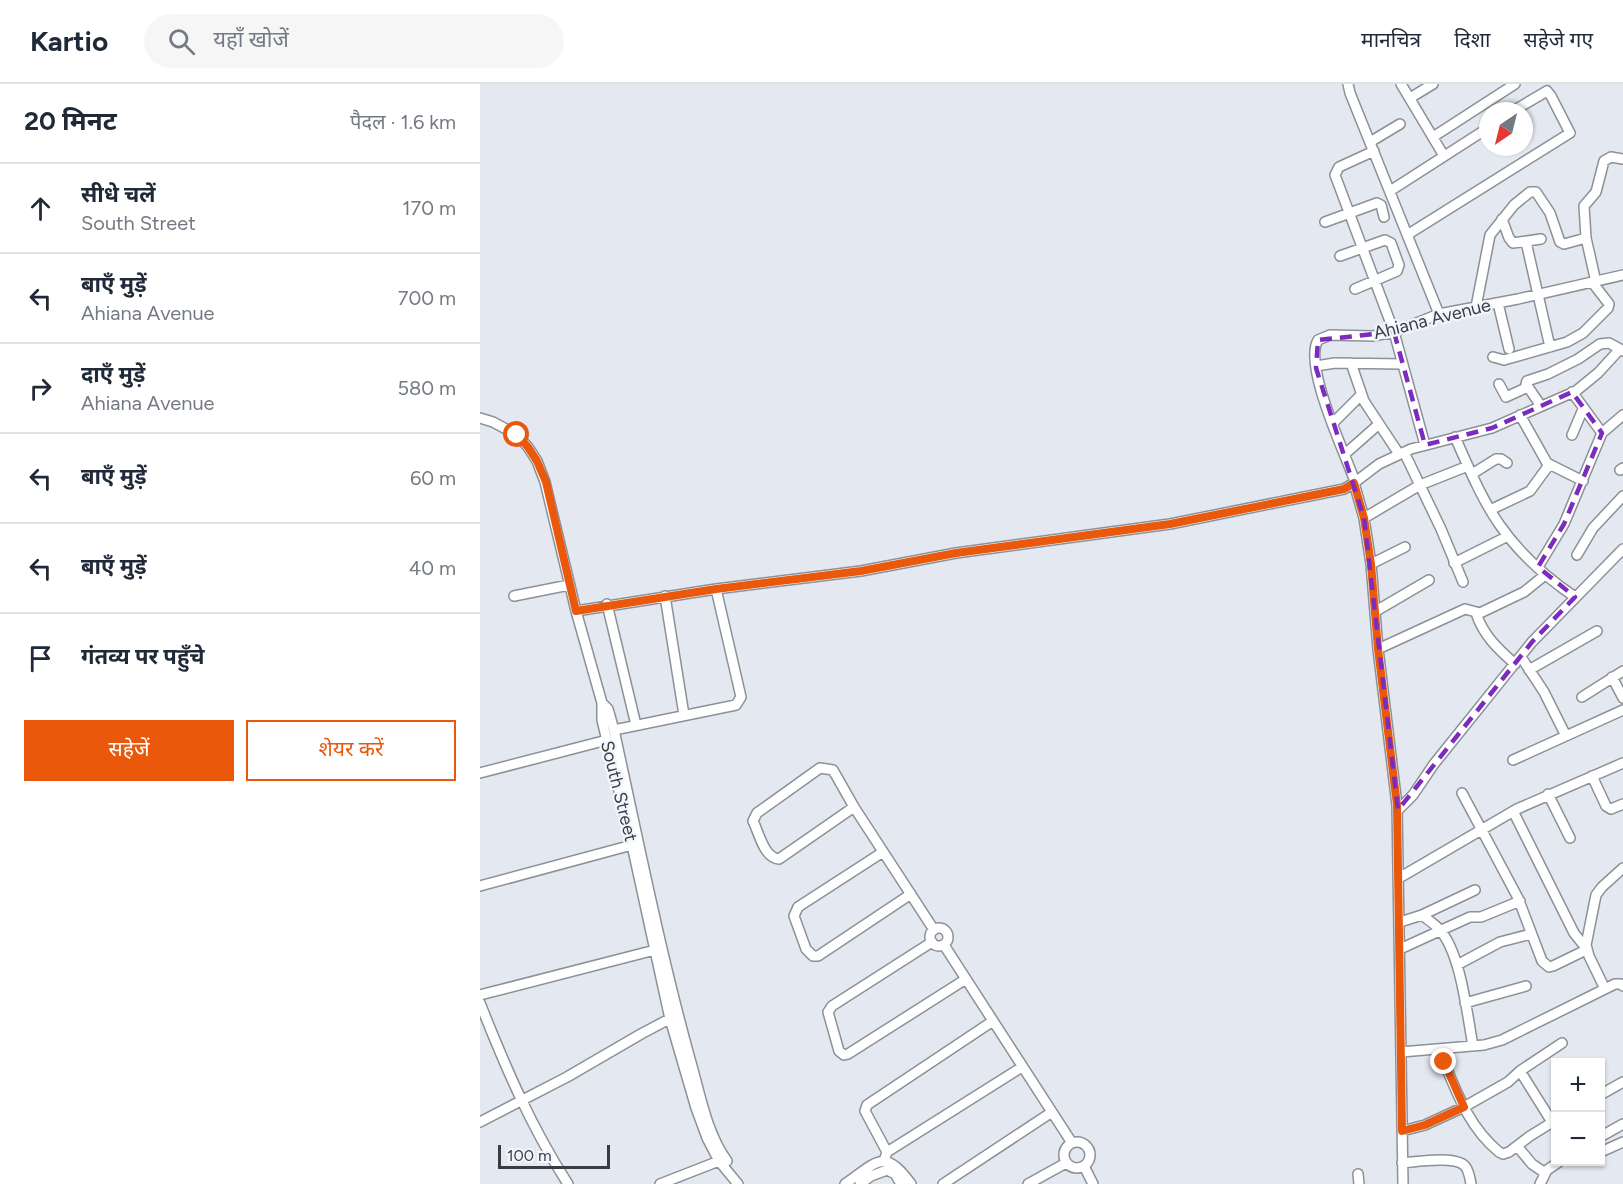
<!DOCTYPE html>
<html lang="hi">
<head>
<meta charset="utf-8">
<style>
  body { margin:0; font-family:Figtree,"Noto Sans Devanagari",sans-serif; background:#f6f6f7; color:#1f2937 }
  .controls { position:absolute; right:18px; bottom:18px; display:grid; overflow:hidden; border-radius:0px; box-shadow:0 2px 4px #0004 }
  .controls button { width:54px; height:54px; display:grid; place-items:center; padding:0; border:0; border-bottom:2px solid #e0e1e3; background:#fff; color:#1f2937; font:30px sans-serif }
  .compass { position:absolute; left:999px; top:18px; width:54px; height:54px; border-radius:50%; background:#fff; box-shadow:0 2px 4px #0004; rotate:215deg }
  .scale { position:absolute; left:18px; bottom:15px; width:112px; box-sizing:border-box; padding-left:6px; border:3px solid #3b3c40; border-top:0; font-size:16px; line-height:21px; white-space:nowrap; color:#3b3c40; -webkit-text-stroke:4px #f1f5fe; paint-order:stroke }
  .stop { position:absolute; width:18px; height:18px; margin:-14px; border:4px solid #ea580c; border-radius:50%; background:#fff }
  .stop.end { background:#ea580c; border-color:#fff; box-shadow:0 2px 6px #0008 }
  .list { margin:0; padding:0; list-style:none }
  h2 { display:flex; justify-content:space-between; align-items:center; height:78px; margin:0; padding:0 24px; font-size:26px }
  h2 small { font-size:20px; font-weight:400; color:#747a83 }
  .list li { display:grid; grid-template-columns:39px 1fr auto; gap:18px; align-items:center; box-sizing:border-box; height:90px; padding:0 24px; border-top:2px solid #e0e1e3 }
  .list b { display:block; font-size:22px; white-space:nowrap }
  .list p { margin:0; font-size:20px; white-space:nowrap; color:#747a83 }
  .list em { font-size:20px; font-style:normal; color:#747a83 }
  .actions { display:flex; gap:12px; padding:18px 24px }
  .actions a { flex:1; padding:14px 0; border:2px solid #ea580c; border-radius:0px; text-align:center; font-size:21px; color:#ea580c }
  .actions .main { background:#ea580c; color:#fff }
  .icon { flex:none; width:33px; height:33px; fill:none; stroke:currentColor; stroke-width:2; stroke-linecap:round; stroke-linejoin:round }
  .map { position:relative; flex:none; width:1143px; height:1100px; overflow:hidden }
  header { display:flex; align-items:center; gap:36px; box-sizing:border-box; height:84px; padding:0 30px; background:#fff; border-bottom:2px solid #e0e1e3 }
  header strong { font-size:28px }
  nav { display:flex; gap:33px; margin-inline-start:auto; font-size:21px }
  .search { width:420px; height:54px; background:#f6f6f7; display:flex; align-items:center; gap:15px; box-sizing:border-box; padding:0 21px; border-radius:33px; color:#747a83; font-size:22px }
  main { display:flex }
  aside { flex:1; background:#fff }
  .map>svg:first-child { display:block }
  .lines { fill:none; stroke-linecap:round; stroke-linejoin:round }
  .minor-casing { stroke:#8c9097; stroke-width:12 }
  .minor { stroke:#fff; stroke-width:9 }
  .route { stroke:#ea580c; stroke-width:8 }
  .marked { fill:none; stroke:#7b2cbf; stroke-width:4.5; stroke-dasharray:12 8; stroke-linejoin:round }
  .labels { text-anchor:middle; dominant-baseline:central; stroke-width:4.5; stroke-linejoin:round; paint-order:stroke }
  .street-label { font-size:18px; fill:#3b3c40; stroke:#f1f5fe }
</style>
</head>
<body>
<header>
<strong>Kartio</strong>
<div class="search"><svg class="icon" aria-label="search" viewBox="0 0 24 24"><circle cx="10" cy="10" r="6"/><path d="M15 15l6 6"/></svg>यहाँ खोजें</div>
<nav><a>मानचित्र</a><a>दिशा</a><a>सहेजे गए</a></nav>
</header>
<main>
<aside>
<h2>20 मिनट<small>पैदल · 1.6 km</small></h2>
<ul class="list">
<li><svg class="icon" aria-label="ahead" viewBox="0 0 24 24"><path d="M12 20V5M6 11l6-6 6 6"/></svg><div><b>सीधे चलें</b><p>South Street</p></div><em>170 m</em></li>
<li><svg class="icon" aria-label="left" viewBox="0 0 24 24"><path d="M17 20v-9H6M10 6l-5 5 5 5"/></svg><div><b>बाएँ मुड़ें</b><p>Ahiana Avenue</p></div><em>700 m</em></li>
<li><svg class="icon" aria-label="right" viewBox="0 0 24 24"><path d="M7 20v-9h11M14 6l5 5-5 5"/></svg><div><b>दाएँ मुड़ें</b><p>Ahiana Avenue</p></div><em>580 m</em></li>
<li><svg class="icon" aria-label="left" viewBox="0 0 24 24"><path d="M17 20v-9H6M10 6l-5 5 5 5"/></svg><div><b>बाएँ मुड़ें</b></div><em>60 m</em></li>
<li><svg class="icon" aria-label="left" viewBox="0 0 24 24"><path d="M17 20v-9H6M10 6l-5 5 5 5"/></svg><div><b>बाएँ मुड़ें</b></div><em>40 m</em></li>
<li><svg class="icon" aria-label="arrive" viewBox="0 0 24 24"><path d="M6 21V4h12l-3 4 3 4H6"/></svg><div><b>गंतव्य पर पहुँचे</b></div></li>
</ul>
<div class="actions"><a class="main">सहेजें</a><a>शेयर करें</a></div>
</aside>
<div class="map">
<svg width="1143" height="1100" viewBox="0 0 1143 1100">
  <rect width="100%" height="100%" fill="#e4e8f0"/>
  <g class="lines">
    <defs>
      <path id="minor" d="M868,0l2,9 89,221
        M921,0l43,72
        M930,14l23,-14
        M953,53l82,-53
        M890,58l30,-18
        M894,67l-35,16 -4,8 59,157 31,113
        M910,107l98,-63
        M1022,135l7,19 4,5 28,-4
        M845,138l52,-19 4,2 3,12
        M927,151l163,-102 -19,-37 -4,-5 -34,20
        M1046,158l24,105
        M860,172l45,-16 6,3 8,22 -2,6 -42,18
        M1116,198l-10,-44 -2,-32 12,-14 8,-31 7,-4 12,2
        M1018,219l11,46
        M996,223l14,-72 24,-30 16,-13h6l14,21 10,29 4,2 22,-6
        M1013,273l11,3 63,-18 16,-9 25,-25 1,-4 -17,-22
        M871,279l13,38 35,53
        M836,282l19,-3 67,1
        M1019,300l7,13 22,-10
        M1092,308l30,41
        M1061,322l-15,-22 1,-3 21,-7 30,-15 22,-15 9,-1 11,6
        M1040,331l27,48 36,18
        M0,334l13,4 24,13 11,12 9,14 8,21 31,129 26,92v17l30,125 38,174 26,89 11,30 12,23 19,23
        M852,340l29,-29
        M1092,351l11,-26
        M975,353c13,29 26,61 44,87 20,29 48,54 76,73
        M924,368l37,77 22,53
        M865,370l34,-30
        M1140,386l3,-2
        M992,390l24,-15h5l6,4
        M1010,426l40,-19 19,-26
        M884,434l56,-33 48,-19
        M1097,471l16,-27 30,-32
        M974,479l54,-27
        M891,480l34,-17
        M1058,483l26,-43 38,-91 21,-18
        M34,512l55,-11
        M185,512l19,119
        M127,520l29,121
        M96,527l140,-22 145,-18 95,-18 214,-29 174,-35 10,-6v-4c-10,-28 -51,-114 -36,-139l12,-5 43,1 21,-4 45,-18 79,-15 105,-24
        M896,527l53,-31
        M996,529c7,22 22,36 39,51
        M898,565l87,-40 15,4 44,-21 21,-17
        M1041,573l23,35 22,44
        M1049,586l68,-39
        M1132,593l11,21
        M1102,613l41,-26
        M122,619l6,6 6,21c24,109 46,221 76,329 10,34 16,73 37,102
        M134,646l122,-25 5,-8 -25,-108
        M1033,676l110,-50
        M0,689l127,-33
        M1112,692l14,30 5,3 12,-5
        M982,709l56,105 24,63 7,6 4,-1 33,-16
        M1068,710l22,44
        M374,723l-75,52c-15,-1 -20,-26 -26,-38l4,-8 63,-45 13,2 21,37 80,123
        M918,726l15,-15 21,-31 98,-122 91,-93
        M1033,727l61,122 12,15
        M403,768l-85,55 -4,9 12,33 7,7h5l93,-62
        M919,794l118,-69 106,-46
        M0,802l152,-41
        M942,831c6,5 13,9 18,15 21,24 27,84 33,116
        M920,838l22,-7 53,-25
        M450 853a9 9 0 1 1 18 0a9 9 0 1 1-18 0Z
        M452,858l-100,64 -4,6 11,39 5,4 4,-1 118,-75
        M464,861l128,198
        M920,865l70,-32h11l39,-16
        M977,881l43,-23 31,-8
        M1125,905l-16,-33 -3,-11 10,-50 6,-8 21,-19
        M0,911l175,-45
        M0,919c25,63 51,124 88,181
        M985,919l61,-17
        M921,968l83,-7 18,-5 113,-56h6l2,2
        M964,978c14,34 26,66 55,90l4,2 6,-2 21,-16 26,-16
        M1040,987l32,51
        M1120,1011l23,-13
        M0,1038l87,-45 74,-43 32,-17
        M922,1047l23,-6 39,-18 44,-25 12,-11 42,-28
        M1120,1053l23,-13
        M584 1071a13 13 0 1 1 26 0a13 13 0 1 1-26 0Z
        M1037,1062l15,18 13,9
        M1123,1067l20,-9
        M407,1068l-22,-41 2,-6 126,-84
        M404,1077l3,-9 135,-85
        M922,1079c14,-1 53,-8 63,3 4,5 5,12 6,18
        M604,1082l9,18
        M878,1090l1,10
        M180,1100l59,-23
        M365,1100c32,-22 39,-37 66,0
        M380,1100l11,-8 16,-6 8,4 6,10
        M463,1100l109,-72
        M548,1100l38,-21
        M923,1100l-6,-379 -19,-156 -7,-85 -7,-46 -10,-35 25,-19 32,-15 81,-21 84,-37 22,-18 22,-24 3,2
        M1060,1100l7,-14 12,-8"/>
    </defs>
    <!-- minor casing -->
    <use href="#minor" class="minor-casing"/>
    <!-- minor -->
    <use href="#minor" class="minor"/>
  </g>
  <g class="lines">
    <!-- route -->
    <path class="route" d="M37,351l11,12 9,14 9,21 30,129 140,-22 145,-18 95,-18 214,-29 174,-35 10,-6 10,35 7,46 7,85 19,156 5,326 23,-6 39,-18 -20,-45"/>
  </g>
  <!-- marked area -->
  <path class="marked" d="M914,248l31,113 67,-17 80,-36 30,41 -38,91 -26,43 37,30 -43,45 -134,168 -34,-292 -48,-150 2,-28z"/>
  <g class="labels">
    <!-- street labels -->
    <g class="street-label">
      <text transform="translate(952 235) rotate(-14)">Ahiana Avenue</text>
      <text transform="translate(139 707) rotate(76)">South Street</text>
    </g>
  </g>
</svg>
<div class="controls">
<button>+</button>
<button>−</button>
</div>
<svg class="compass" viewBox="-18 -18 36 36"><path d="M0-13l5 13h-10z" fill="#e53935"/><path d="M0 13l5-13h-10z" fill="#747a83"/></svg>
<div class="scale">100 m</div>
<div class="stop" style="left:37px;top:351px"></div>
<div class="stop end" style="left:964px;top:978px"></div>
</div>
</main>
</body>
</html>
